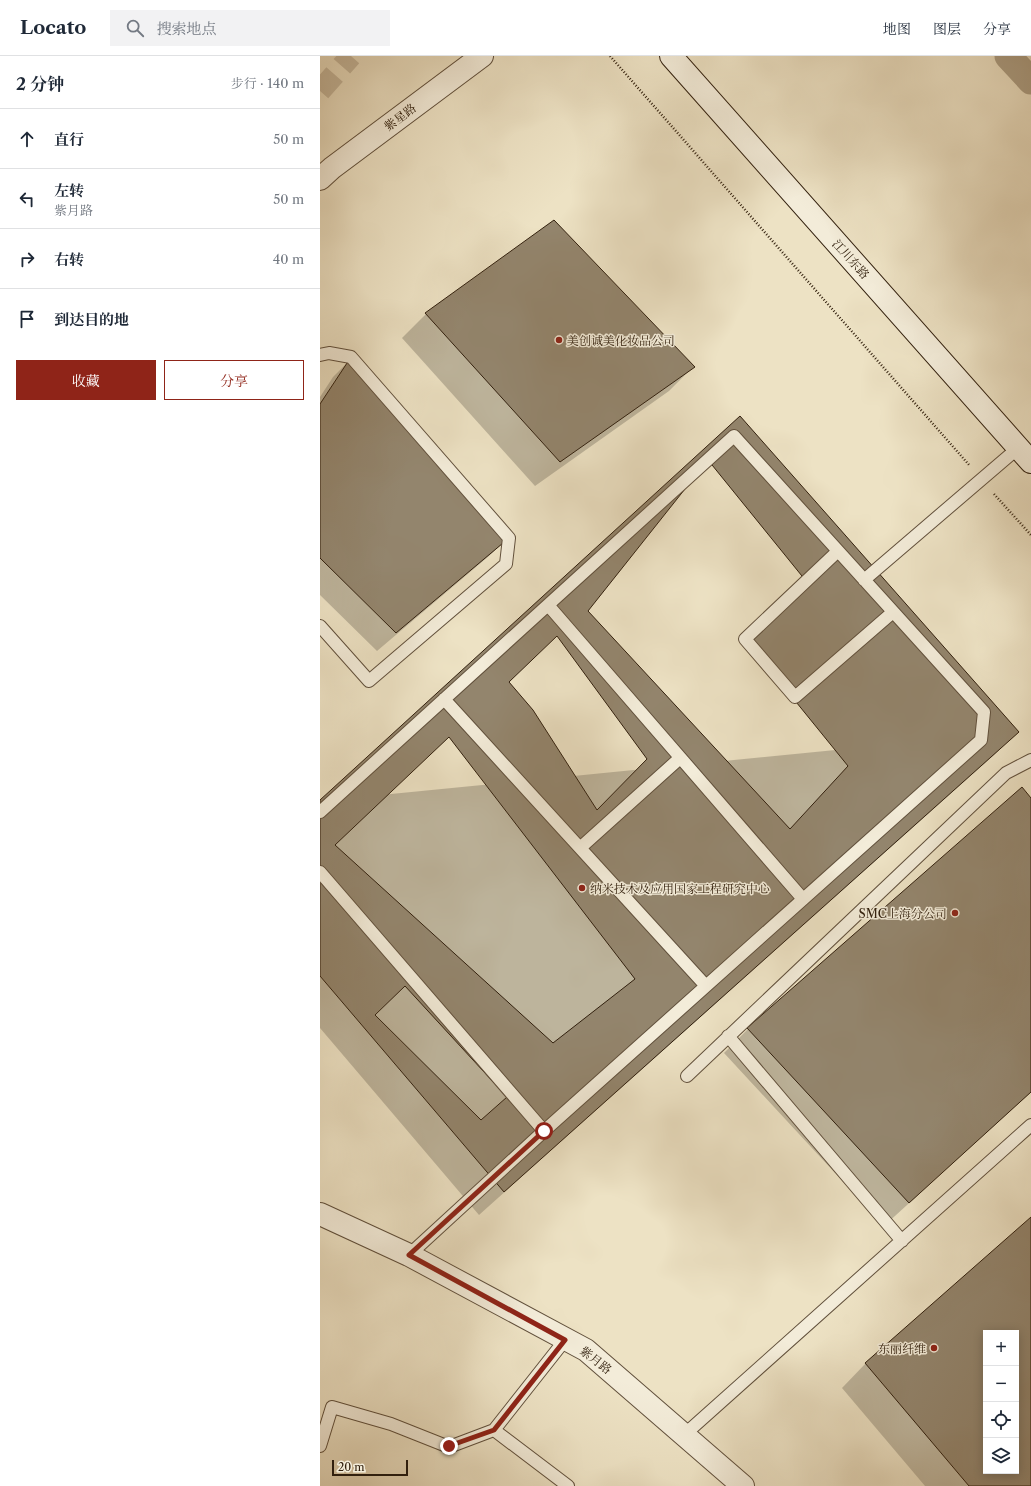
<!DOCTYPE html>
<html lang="zh">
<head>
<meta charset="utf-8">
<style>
  body { margin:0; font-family:"Libre Caslon Text","Noto Serif SC",serif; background:#f2f2f3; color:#1f2937 }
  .controls { position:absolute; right:12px; bottom:12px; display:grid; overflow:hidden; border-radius:0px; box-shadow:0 2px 10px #0003 }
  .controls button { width:36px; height:36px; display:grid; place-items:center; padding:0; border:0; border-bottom:1px solid #e0e1e3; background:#fff; color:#1f2937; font:20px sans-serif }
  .scale { position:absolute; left:12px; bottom:10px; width:76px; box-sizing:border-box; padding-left:4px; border:2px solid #32200e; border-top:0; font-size:11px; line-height:14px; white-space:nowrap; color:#32200e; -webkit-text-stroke:3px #f3ecd9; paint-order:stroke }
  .stop { position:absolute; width:12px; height:12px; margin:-9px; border:3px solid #8f2418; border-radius:50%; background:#fff }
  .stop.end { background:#8f2418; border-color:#fff; box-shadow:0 1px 4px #0008 }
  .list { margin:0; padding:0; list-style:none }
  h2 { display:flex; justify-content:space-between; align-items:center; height:52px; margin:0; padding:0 16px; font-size:17px }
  h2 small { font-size:13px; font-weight:400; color:#747a83 }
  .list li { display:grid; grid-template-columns:26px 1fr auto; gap:12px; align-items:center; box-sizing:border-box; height:60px; padding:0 16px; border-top:1px solid #e0e1e3 }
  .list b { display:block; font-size:15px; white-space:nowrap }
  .list p { margin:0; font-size:13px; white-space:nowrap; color:#747a83 }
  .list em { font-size:13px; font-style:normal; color:#747a83 }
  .actions { display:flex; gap:8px; padding:12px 16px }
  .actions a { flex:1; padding:9px 0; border:1px solid #8f2418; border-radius:0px; text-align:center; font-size:14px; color:#8f2418 }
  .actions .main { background:#8f2418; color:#fff }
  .icon { flex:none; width:22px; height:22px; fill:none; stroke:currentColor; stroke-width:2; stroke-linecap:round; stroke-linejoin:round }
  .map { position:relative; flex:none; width:711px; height:1430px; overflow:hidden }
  header { display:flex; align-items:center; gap:24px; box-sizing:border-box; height:56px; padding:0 20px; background:#fff; border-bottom:1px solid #e0e1e3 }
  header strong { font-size:19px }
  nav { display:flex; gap:22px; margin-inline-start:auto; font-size:14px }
  .search { width:280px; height:36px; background:#f2f2f3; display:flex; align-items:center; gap:10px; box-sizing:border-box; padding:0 14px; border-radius:0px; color:#747a83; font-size:15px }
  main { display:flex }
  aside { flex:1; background:#fff }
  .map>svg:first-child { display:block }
  .shadow { fill:#0003; fill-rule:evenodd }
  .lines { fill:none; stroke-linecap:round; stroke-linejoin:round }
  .canal { stroke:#ada086; stroke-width:27 }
  .building { fill:#93856d; stroke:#32200e; fill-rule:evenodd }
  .trunk-tunnel { stroke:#c8bba0; stroke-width:22; stroke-dasharray:22 11; stroke-linecap:butt }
  .service-casing { stroke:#61503c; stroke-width:14 }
  .tertiary-casing { stroke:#61503c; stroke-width:24 }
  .secondary-casing { stroke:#32200e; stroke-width:24 }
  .path { stroke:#32200e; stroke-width:2.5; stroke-dasharray:1 2; stroke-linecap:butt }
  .service { stroke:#f3ecd9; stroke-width:12 }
  .tertiary { stroke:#f3ecd9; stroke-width:22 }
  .secondary { stroke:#f3ecd9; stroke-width:22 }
  .route { stroke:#8f2418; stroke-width:5 }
  .poi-dot { fill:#8f2418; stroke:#f3ecd9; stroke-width:1.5 }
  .labels { text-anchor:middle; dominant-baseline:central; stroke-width:3; stroke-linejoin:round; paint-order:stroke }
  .street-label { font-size:12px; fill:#32200e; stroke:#f3ecd9 }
  .poi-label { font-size:12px; fill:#32200e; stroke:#f3ecd9; text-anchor:start }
</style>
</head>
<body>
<header>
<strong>Locato</strong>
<div class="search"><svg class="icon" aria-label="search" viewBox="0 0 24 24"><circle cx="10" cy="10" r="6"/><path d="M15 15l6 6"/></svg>搜索地点</div>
<nav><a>地图</a><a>图层</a><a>分享</a></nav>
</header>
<main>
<aside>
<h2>2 分钟<small>步行 · 140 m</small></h2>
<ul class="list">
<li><svg class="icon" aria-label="ahead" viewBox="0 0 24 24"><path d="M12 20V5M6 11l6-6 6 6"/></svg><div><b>直行</b></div><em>50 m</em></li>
<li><svg class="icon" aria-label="left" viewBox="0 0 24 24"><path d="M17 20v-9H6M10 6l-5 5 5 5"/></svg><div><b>左转</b><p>紫月路</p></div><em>50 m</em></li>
<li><svg class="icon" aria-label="right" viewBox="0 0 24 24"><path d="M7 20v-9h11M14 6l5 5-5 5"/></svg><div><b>右转</b></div><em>40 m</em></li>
<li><svg class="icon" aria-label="arrive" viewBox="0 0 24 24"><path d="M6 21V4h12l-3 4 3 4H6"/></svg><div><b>到达目的地</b></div></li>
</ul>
<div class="actions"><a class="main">收藏</a><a>分享</a></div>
</aside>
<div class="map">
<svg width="711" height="1430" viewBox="0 0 711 1430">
  <rect width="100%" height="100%" fill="#ede2c4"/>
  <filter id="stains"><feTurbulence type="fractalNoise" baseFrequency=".005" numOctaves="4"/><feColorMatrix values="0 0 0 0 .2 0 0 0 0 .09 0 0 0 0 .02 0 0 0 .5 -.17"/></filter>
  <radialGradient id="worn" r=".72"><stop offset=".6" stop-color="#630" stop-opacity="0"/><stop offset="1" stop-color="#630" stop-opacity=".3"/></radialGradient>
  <!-- shadow -->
  <path class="shadow" d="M234,165l139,146 -24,24 -134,95 -133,-148 24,-24z
    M31,303l157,179 -19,18 -112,95 -57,-56v-198l13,-20z
    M697,676l-24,24 -514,459 -159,-187v-227z
    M701,732l10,11v293l-147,134 -160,-173 24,-24z
    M711,1162v268h-106l-83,-98 24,-25zM666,1277h30v138h-30z"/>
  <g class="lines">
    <!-- canal -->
    <path class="canal" d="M688,0l23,25"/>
  </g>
  <!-- building -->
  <path class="building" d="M234,164l141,147 -135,95 -135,-149z
    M31,301l158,181 -113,95 -76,-75v-154z
    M420,360l279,316 -515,460 -184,-216v-176z
    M388,404l98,121 -61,58 103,127 -58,63 -202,-218z
    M237,580l90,123 -50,51 -64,-100 -24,-28z
    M129,681l186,242 -82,64 -218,-198z
    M702,731l9,11v294l-122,111 -162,-175z
    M85,930l102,111 -26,23 -106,-105z
    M711,1161v269h-62l-104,-123zM666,1277h30v138h-30z"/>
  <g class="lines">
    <!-- trunk-tunnel -->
    <path class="trunk-tunnel" d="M0,35l31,-35"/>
    <defs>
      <path id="service" d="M0,299l9,-2 22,4 158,181 -3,26 -137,117 -49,-55
        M518,495l-93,88 50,58 98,-85
        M544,524l154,-132
        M228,549l255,294
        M124,643l262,287
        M0,756l414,-376 250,276 -3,28 -437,391 -135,124
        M260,792l100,-90
        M0,816l224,259
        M408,980l174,205
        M367,1020l319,-303 25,-13
        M174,1374l71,-90
        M364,1379l347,-310
        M0,1390l12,-39 59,17 58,23 45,-17 74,56"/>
      <path id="tertiary" d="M0,123l12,-11 150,-112
        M0,1158l89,41 177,95 157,136"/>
      <path id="secondary" d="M351,0l360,406"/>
    </defs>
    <!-- service casing -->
    <use href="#service" class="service-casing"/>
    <!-- tertiary casing -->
    <use href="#tertiary" class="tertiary-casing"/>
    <!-- secondary casing -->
    <use href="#secondary" class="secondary-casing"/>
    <!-- path -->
    <path class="path" d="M290,0l360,410
      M674,438l37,41"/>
    <!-- service -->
    <use href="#service" class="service"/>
    <!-- tertiary -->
    <use href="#tertiary" class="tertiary"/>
    <!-- secondary -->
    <use href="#secondary" class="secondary"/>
  </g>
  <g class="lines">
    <!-- route -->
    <path class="route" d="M129,1390l45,-16 71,-90 -156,-85 135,-124"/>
  </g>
  <!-- markers -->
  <g class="poi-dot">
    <circle cx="239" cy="284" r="4"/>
    <circle cx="262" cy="832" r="4"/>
    <circle cx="635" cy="857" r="4"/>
    <circle cx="614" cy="1292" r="4"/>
  </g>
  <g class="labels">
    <!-- street labels -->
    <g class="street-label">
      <text transform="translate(80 61) rotate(-37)">紫星路</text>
      <text transform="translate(531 203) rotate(48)">江川东路</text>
      <text transform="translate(276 1304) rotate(38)">紫月路</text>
    </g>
    <!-- poi labels -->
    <g class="poi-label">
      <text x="247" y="284">美创诚美化妆品公司</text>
      <text x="270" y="832">纳米技术及应用国家工程研究中心</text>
      <text x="627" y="857" text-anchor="end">SMC上海分公司</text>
      <text x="606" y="1292" text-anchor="end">东丽纤维</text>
    </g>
  </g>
  <rect width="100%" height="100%" filter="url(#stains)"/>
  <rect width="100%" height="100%" fill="url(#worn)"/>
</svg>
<div class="controls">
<button>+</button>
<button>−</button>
<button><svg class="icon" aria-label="locate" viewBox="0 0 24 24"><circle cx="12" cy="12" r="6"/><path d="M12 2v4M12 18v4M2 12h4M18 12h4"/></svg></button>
<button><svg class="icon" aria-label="layers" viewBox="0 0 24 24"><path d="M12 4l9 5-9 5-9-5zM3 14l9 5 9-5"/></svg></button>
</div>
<div class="scale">20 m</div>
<div class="stop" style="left:224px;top:1075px"></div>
<div class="stop end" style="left:129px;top:1390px"></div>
</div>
</main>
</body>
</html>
